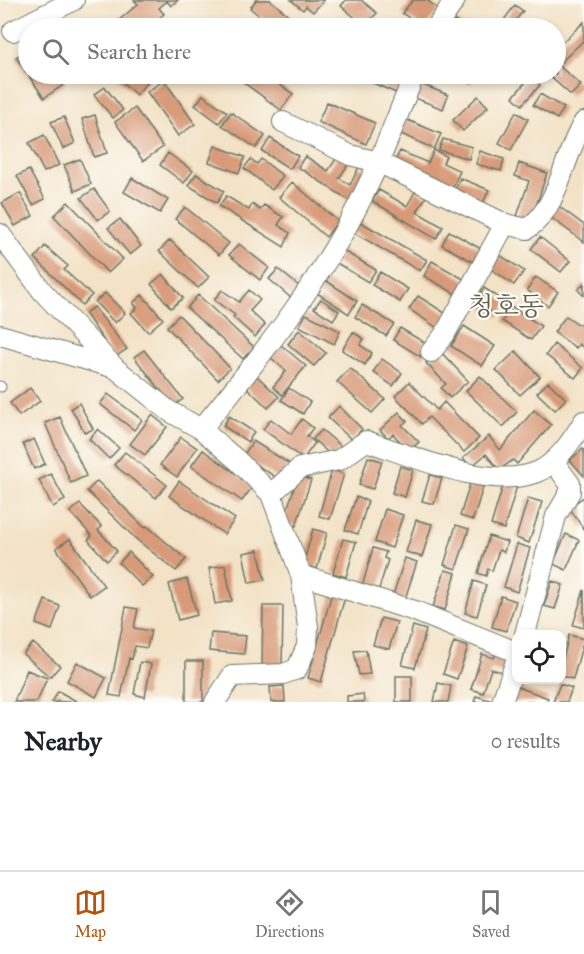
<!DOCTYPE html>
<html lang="en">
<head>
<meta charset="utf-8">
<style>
  body { margin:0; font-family:"IM FELL Great Primer","Noto Serif KR",serif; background:#f2f2f2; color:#202124 }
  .controls { position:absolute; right:18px; bottom:18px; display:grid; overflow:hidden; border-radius:12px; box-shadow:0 3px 9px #0003 }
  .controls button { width:54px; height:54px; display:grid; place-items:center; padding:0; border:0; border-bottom:2px solid #e0e0e0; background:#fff; color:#202124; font:30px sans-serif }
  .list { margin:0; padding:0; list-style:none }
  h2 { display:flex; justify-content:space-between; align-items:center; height:78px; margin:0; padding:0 24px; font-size:26px }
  h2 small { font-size:20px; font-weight:400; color:#757577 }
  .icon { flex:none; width:33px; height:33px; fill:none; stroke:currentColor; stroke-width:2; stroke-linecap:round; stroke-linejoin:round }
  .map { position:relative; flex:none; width:584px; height:702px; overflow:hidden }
  .search { position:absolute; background:#fff; box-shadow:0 3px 9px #0003; left:18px; right:18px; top:18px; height:66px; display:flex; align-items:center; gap:15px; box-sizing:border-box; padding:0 21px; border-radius:33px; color:#757577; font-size:22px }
  .sheet { height:168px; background:#fff }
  nav { display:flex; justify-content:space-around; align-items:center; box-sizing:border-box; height:84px; border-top:2px solid #e0e0e0; background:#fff; font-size:16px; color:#757577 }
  nav a { display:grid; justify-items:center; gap:3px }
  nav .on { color:#b45309 }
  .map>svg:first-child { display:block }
  .building { fill:#d89a78 }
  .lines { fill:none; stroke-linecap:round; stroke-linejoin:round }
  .lane-casing { stroke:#697767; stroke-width:11 }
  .street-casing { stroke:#697767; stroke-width:22 }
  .lane { stroke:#fff; stroke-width:9 }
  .street { stroke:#fff; stroke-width:20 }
  .labels { text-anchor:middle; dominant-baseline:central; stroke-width:4.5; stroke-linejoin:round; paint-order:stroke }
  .quarter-label { font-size:26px; fill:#605e4c; stroke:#fdfcf7 }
</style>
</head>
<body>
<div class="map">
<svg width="584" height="702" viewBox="0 0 584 702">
  <rect width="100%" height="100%" fill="#fdfcf7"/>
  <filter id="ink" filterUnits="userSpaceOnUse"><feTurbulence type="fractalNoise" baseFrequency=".0167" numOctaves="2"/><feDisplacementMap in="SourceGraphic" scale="12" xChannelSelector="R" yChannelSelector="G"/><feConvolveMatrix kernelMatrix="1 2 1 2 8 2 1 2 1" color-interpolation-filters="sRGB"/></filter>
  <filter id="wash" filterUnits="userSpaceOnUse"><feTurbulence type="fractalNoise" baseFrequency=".008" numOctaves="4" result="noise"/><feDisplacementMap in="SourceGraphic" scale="24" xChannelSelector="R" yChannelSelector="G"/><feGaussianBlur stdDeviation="1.35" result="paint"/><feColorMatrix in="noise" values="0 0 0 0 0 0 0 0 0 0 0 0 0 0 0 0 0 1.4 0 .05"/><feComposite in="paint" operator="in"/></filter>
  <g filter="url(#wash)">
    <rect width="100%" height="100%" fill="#f3e2c6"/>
    <g id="blocks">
      <!-- building -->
      <path class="building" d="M134,0h44l-7,6 -4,-5 -8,7 5,6 -11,9 -2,-3 -4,3 5,5h-27l-7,-7 20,-17z
        M256,0h14l28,23 -5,5h-19l-24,-20z
        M291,0h33l-11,12 -7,-6 -3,4z
        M346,0h15l16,13 -12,13 -24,-20z
        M413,0h14l12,10 -15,18 -22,-15z
        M515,5l8,6 -13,17h-12z
        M450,19l19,9h-24z
        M584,22v18l-26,25 23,20 -10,10 -24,-21h9v-26z
        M28,49v25h31l7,9 -22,15 -28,-41z
        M118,74h24l7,6 -13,15 -20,-19z
        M223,74h13l-5,6z
        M249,74h15l29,20 -12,16 -38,-28z
        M352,74h50l3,1 -9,18z
        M455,74h21l-5,9z
        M526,74h12l-5,5 7,6 -18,20 -9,-8 17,-20z
        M164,80l31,44 -17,12 -31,-44z
        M421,84l27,11 -5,14 -28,-11z
        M105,87l18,23 -10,8 -19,-23z
        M540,94l24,14 -7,11 -24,-14z
        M203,95l24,17 -8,11 -24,-18z
        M478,96l10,11 -25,24 -10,-11z
        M327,102l48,21 -9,21 -48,-22z
        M135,108l28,39 -20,14 -28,-39z
        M231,112l34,24 -9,12 -34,-23z
        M516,112l12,7 -17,31 -12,-7z
        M95,115l12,38 -13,4 -12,-38z
        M64,117l11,26 -12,6 -12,-27z
        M405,119l36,15 -7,15 -35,-16z
        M44,135l15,30 -15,7 -15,-29z
        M270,138l28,18 -8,13 -28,-18z
        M443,139l29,8 -3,12 -30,-9z
        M215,146l30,11 -6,16 -30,-11z
        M434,150l12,6 -3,7 17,8 -8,18 -58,-26 6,-12 28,12z
        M480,151l24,8 -3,12 -25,-7z
        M168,153l25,18 -9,12 -24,-18z
        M305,156l23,15 10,-15 12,6 -11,16 11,7 9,-18 8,4 -17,30 -52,-34z
        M80,159l11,25 -16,7 -11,-26z
        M251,159l6,5 4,-5 22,17 -11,14 -28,-22z
        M519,163l28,10 -16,48 -14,-5 12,-35 -14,-5z
        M29,170l16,29 -12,6 -16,-29z
        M196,174l28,17 -7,12 -29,-18z
        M132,178l36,22 -8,13 -36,-21z
        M460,178l29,12 -6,13 -28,-13z
        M292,182l46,39 -12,16 -47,-40z
        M94,189l16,22 -12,9 -17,-22z
        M379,190l28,16 9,-16 10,7 -9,15 26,15 -7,12 -64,-38z
        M20,193l13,23 -18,10 -13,-23z
        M226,196l23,14 3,-6 8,6 4,-5 19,12 -5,8 12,8 -6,14 -65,-41z
        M68,202l55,57 -15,14 -54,-57z
        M557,205l27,20v17l-35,-26z
        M185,207l44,36 -10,12 -44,-36z
        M120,219l21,27 -11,9 -22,-27z
        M357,220l70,40 -7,11 -69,-40z
        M449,231l34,19 -8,13 -33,-18z
        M540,237l30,24 -9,11 -30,-23z
        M170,240l39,37 -11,11 -39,-37z
        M239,244l30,24 -9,12 -31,-25z
        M45,246l23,20 -4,4 28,25 -10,10 -47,-47z
        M342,250l34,20 -8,12 -33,-20z
        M500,255l24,16 -10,14 -23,-16z
        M432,261l35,20 -8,15 -35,-20z
        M278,269l22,18 -9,11 -22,-19z
        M380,272l28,17 -8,13 -28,-17z
        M163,274l20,24 -12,10 -20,-24z
        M536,277l22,15 -10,14 -21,-16z
        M325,280l32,21 -8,13 -32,-21z
        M584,283v13l-6,-6z
        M484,288l23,15 -9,14 -23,-15z
        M222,290l17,12 10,-12 11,10 -10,11 15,14 -10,12 -22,-20 2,-2 -21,-15z
        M105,293l20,20 -10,10 -20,-21z
        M142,295l21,24 -15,13 -17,-19 6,-5 -4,-5z
        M198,295l56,52 -11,12 -56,-51z
        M418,296l30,19 -9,14 -30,-20z
        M321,299l18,12 -6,9 -19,-12z
        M362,305l32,19 -8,12 -31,-19z
        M94,307l33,42 -12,8 -30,-44z
        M512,307l29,19 -10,14 -29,-19z
        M306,314l34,17 -6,13 -35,-18z
        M179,315l51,53 -12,12 -51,-53z
        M566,316l18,12v20l-5,-4 -3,4 -22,-16z
        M464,326l31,20 -13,20 -31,-20z
        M400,328l30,18 -7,12 -30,-18z
        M299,330l27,23 -12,13 -26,-22z
        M353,332l11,7 -4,6 12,8 -7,12 -23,-15z
        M554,344l29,24 -8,10 -29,-23z
        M281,345l25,21 -24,29 -9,-8 13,-16 -16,-14z
        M144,350l39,49 -10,7 -39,-49z
        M440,351l28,30 -18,17 -9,-10 5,-4 -20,-21z
        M516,351l24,26 -20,18 -24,-25z
        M382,359l20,14 -9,13 -20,-14z
        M350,368l35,31 -13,14 -35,-31z
        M256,375l23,22 -11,11 -23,-22z
        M480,376l37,36 -14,15 -37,-36z
        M409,382l28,28 7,-8 35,36 -15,14 -35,-35 -7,7 -27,-28z
        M548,382l18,17 -11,11 -18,-17z
        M30,388l10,13 -21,15 -9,-13z
        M289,388l21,14 -7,12 -22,-14z
        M108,394l34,26 -8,10 -34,-26z
        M79,403l14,26 -8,4 -14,-25z
        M339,406l23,23 -10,11 -24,-22z
        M534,410l17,15 -34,39 -4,-4 -14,10 -13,-16 -15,13 -8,-9 26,-22 11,14z
        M399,412l8,9 -5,4 17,17 -10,9 -16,-17 -5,4 -8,-8z
        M152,415l15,12 -22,28 -15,-11z
        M229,416l25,16 -6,10 -25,-16z
        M60,417l26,59 -15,7 -26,-60z
        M271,419l20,15 11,-15 11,9 -6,8 8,7 -12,16 -40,-30z
        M98,429l21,19 -10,11 -20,-20z
        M322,430l20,17 -9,10 -20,-18z
        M181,437l16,11 -20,29 -17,-12z
        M34,439l11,25 -11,5 -11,-25z
        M253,441l37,23 -10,16 -37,-24z
        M583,449l1,1v26l-14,-16z
        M203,450l50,36 -11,15 -51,-35z
        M125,452l42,33 -11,13 -42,-33z
        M368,457l14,4 -9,28 -14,-4z
        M400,466l13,4 -8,27 -13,-4z
        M332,470l12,4 -14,45 -11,-3z
        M51,474l14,26 -12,7 -14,-27z
        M430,475l12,3 -8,26 -12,-3z
        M298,476l13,4 -15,46 -13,-4z
        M471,480l13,4 -11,36 -13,-4z
        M97,481l48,47 2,-2 39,33 -10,12 -40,-32 -49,-48z
        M179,481l56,38 -11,15 -55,-38z
        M504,482l13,4 -13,43 -13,-4z
        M356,497l12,4 -10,33 -13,-4z
        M584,497v33l-15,-23z
        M528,498l14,4 -13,41 -13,-5z
        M80,504l22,23 -4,3 19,21 -10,10 -19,-21 4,-4 -22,-24z
        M385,509l18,6 -11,33 -17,-6z
        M416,520l16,4 -10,33 -16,-5z
        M456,525l13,4 -13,40 -12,-4z
        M313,529l14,4 -10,36 -14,-4z
        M566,534l13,6 -13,30 -13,-6z
        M489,536l18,6 -3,10 -5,-2 -7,21 -4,-2 -2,7 -8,-3z
        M70,539l34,47 -14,10 -34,-48z
        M343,539l13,3 -10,35 -13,-4z
        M517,544l13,4 -13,44 -13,-5z
        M373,548l13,4 -2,6 4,2 -10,32 -16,-5z
        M258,550l7,30 -16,3 -6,-30z
        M129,552l24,25 -11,9 -23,-23z
        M405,558l12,4 -13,40 -12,-4z
        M225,565l7,36 -17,3 -6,-36z
        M445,570l11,3 -11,37 -12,-3z
        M187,579l10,36 -19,5 -9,-36z
        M474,581l12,4 -9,31 -12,-3z
        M552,581l11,4 -8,24 -11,-3z
        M584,590v38l-11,-3z
        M332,593l13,4 -24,85 -13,-4z
        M501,596l15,5 -10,30 -14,-4z
        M45,600l15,6 -8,24 -16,-6z
        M263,606h20l-1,62h-20z
        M126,607l12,2 -4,19 17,3 -4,17 -12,-2 -3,13 -3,-1 -8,39 -12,-2z
        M381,618l16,4 -8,27 -16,-4z
        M413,626l13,4 -11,38 -13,-3z
        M211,633l35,3 -2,18 -35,-3z
        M569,635l15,4 -11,40 -11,-3v-14z
        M454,642l14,5 -11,32 -14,-5z
        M33,643l27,23 -10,11 -27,-23z
        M366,650l4,24 -11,1 -5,-24z
        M497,650l18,6 -6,18 -18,-5 -8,24 -12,-4 11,-35 12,4z
        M186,661h17v41h-17z
        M77,662l29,16 -10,19 -29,-16z
        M140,662l11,2 -6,33 -11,-3z
        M27,670l20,8 -10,24h-23z
        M396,676h16v26h-16z
        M438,683l13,3 -3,16h-14z
        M560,684l12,4 -5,14h-14z
        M284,686l1,16h-14l-1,-15z
        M515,686l33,12 -2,4h-37z
        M58,691l20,11h-26z
        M363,694l1,8h-17v-6z
        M476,696l17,5v1h-19z"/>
    </g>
  </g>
  <g filter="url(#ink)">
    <use href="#blocks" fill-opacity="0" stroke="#697767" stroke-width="1.5"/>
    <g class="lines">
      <defs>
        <path id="lane" d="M0,386l1,1"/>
        <path id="street" d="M436,28l19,-28
          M13,31l61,-31
          M283,122l67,33 28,7 127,62 22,5c33,-22 36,-74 57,-107
          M0,234l43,58 72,76 54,43 32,18 36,31 34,34 30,81 7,52 -1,19 -10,23 -14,5 -51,2 -17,26
          M0,335l115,33
          M431,352l14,-18 60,-110
          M201,429c64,-77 125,-154 168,-246 17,-35 30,-73 46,-109
          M271,494l29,-26 39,-8 27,-19c47,15 124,50 171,31 20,-8 36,-33 47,-51
          M301,575l114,36 101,41
          M525,634l31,-118 14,-24v-8l-17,-23
          M502,702l14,-41"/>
      </defs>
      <!-- lane casing -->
      <use href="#lane" class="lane-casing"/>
      <!-- street casing -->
      <use href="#street" class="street-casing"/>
      <!-- lane -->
      <use href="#lane" class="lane"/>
      <!-- street -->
      <use href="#street" class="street"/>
    </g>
  </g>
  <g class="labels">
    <!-- quarter labels -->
    <g class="quarter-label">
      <text x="506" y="306">청호동</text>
    </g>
  </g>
</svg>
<div class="controls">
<button><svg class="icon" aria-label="locate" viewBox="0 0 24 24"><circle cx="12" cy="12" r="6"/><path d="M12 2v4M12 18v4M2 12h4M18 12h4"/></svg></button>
</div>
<div class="search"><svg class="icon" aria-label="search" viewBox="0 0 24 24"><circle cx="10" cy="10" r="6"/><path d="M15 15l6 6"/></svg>Search here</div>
</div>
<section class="sheet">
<h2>Nearby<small>0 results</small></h2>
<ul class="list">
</ul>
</section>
<nav>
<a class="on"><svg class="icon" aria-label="map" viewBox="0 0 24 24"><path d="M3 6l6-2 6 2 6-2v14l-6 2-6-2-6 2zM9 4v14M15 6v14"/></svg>Map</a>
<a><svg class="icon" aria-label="directions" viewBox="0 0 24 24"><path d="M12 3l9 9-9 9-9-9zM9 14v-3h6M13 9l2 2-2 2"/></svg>Directions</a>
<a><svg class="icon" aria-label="saved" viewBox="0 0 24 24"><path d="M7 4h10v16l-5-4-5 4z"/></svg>Saved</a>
</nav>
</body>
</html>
